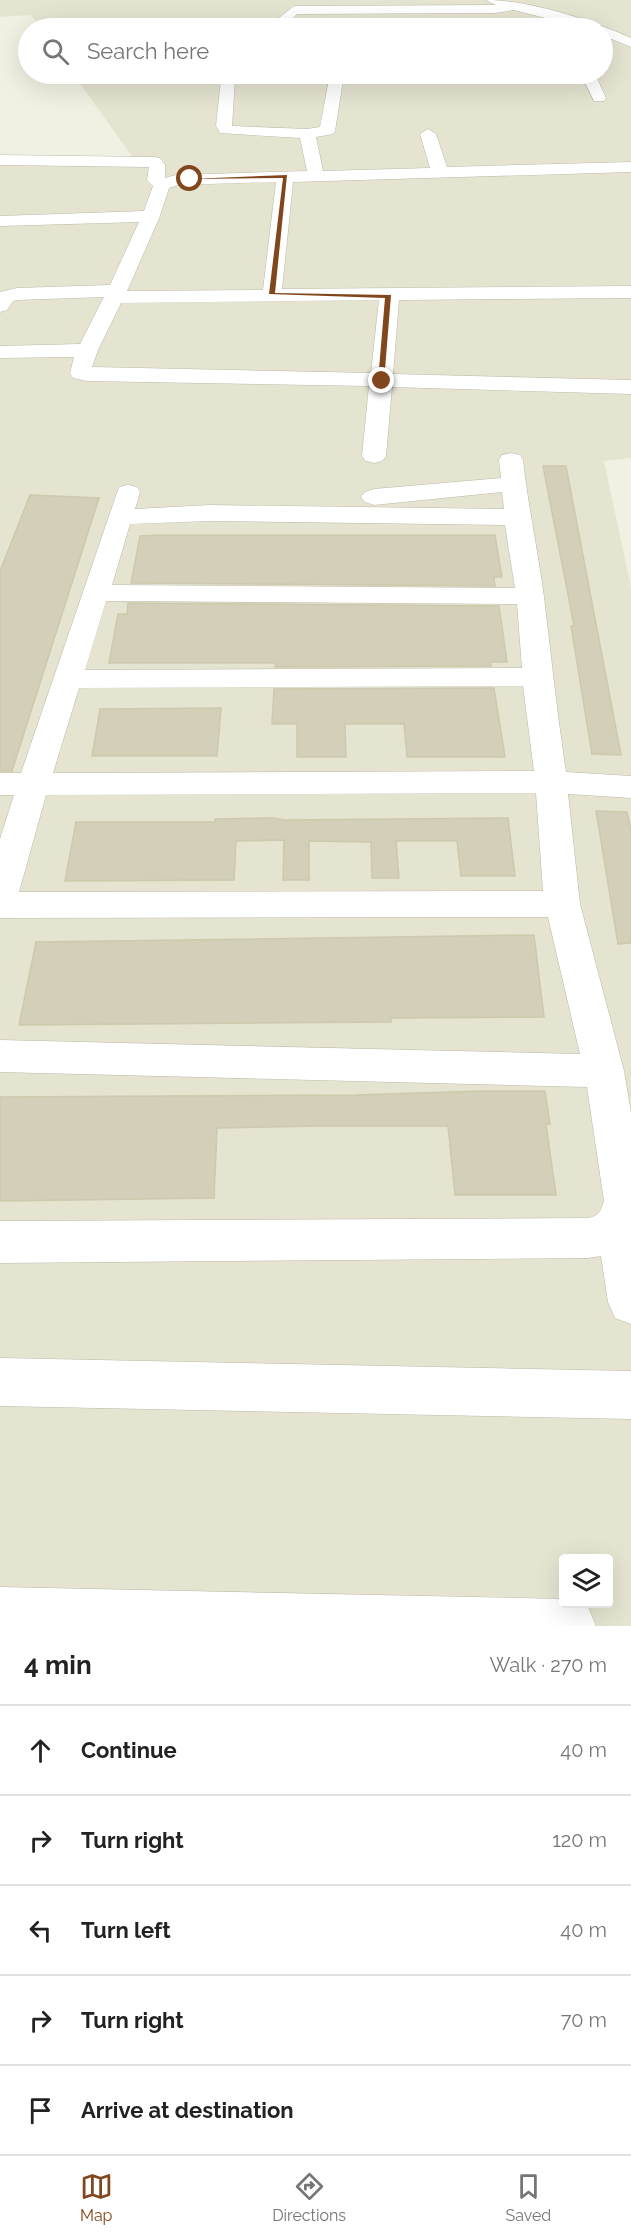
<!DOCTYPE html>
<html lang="en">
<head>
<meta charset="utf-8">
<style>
  body { margin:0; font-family:Raleway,sans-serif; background:#f6f6f6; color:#222 }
  .controls { position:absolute; right:18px; bottom:18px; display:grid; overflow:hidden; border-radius:6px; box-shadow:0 6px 24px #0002 }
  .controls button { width:54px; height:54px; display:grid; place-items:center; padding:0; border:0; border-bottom:2px solid #e0e0e0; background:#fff; color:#222; font:30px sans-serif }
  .stop { position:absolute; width:18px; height:18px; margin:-14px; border:4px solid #81461c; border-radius:50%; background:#fff }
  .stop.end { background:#81461c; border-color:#fff; box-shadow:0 2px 6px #0008 }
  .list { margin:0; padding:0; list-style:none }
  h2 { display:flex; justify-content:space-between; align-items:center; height:78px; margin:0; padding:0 24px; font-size:26px }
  h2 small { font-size:20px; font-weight:400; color:#767676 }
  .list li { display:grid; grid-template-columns:39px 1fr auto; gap:18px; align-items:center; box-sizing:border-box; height:90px; padding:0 24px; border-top:2px solid #e0e0e0 }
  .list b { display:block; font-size:22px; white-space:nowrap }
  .list em { font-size:20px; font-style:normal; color:#767676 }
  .icon { flex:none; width:33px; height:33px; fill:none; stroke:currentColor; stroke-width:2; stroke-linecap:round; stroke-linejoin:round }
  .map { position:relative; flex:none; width:631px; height:1626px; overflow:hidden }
  .search { position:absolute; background:#fff; box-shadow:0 6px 24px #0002; left:18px; right:18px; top:18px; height:66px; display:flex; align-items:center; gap:15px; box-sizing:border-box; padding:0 21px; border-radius:33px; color:#767676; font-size:22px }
  .sheet { height:528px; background:#fff }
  nav { display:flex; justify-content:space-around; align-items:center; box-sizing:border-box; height:84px; border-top:2px solid #e0e0e0; background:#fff; font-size:16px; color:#767676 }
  nav a { display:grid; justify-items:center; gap:3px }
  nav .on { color:#81461c }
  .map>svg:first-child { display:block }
  .residential { fill:#e5e4d1; fill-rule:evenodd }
  .building { fill:#d3cfb9; stroke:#cdc9ac; stroke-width:1.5 }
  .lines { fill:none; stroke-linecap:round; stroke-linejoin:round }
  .minor-casing { stroke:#bcbaa6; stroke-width:1 }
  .minor { fill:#fff; fill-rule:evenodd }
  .route { fill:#81461c }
</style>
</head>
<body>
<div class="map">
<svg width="631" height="1626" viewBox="0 0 631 1626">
  <rect width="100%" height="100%" fill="#f1f1e3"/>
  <!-- residential -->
  <path class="residential" d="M0,0h631v458l-27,3 27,126v1039h-631v-1466l134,-1 -61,-85h529v-46h-561l-10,-13 -31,2zM564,1558h44v46h-44z"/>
  <!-- building -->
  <path class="building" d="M543,466h23l55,289 -29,-1 -21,-128 3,-1z
    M30,495l69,3 -87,273h-12v-200z
    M159,535h336l7,42h-8l1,9 -364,-3 9,-47z
    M128,603l371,3 8,56h-17l1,4 -216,1 1,-4h-167l9,-49h9z
    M494,688l11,69h-98l-3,-33h-59l1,33h-49v-33h-25l2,-35z
    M221,708l-4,48h-125l8,-47z
    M596,811l31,1 4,18v113l-13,1z
    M272,818l13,2 223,-2 7,58h-54l-4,-35h-61l3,37h-27l-1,-36 -62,-1v39h-26l1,-40 -48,1 -2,39 -169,1 11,-59h139v-3z
    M534,935l10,82 -153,1v4l-372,3 17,-83z
    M482,1091h63l5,33h-4l10,71h-101l-7,-69h-128l-103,2 -3,70 -214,3v-104l355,-2z"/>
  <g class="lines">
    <defs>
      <path id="minor" d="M486,0c44,0 105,20 145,38v9l-29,-12v-7h-17l-71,-18 -19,3 -198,1 -4,4v10h-13v-11l14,-11 202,-1z
        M330,74h14l-9,57 -2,3 -17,3 7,34 107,-3 -10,-34 8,-5 8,5 11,33 184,-5v10l-338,10 -11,107 349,-3v12l-232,2 -6,74 238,6v14l-239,-7 -6,69 -4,5 -8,2 -8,-2 -4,-5 7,-70 -282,-5 -14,-3 -3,-5 4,-16 -74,1v-12l80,-2 24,-47 -87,3 -4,1 -6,9 -7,2v-20l17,-4 93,-3 29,-63 -139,4v-10l144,-5 9,-25 -6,-6 2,-13 -149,-2v-10l154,2 6,1 5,7v13l11,-3 131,-4 -7,-33 -80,-5 -4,-7 5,-47 7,-4 7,4 -3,47 75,3 13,-2zM276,182l-13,108 -136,1 33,-75 9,-28 9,-3zM379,300l-8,73 -279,-6 6,-17 23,-47z
        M581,74h14l11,24 -2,3h-10z
        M511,453l9,2 3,5c5,46 15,91 21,137 7,58 13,117 22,175l65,4v22l-63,-4 12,110 44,167 7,42v211l-16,-6 -7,-16 -7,-46 -13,2 -588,5v-42l588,-3c11,-2 13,-7 16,-17l-17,-114 -587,-15v-32l580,14 -32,-137 -548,1v-79l14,-44h-14v-22h21l98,-286 9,-2 9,2 3,5 -5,17 75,-4 294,4 -2,-17 -128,13 -9,-3 -4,-5 4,-5 9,-3 127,-11 -2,-18 3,-5zM210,521l295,4 10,63 -403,-3 18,-61zM106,601l411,3 5,64 -437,2zM523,686l11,85 -481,2 26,-85zM536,793l7,98 -524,1 27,-97z
        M0,1358l631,13v48l-631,-13z
        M0,1587l564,12v5h15l9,3 8,19h-596z"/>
    </defs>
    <!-- minor casing -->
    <use href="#minor" class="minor-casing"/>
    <!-- minor -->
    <use href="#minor" class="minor"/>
  </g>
  <!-- route -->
  <path class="route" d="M287,175l-12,118 116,2 -7,87 -6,-1 7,-83 -116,-4 14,-116 -95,1z"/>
</svg>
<div class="controls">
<button><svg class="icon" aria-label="layers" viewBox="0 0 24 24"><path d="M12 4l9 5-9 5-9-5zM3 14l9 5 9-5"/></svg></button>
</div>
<div class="stop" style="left:190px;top:179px"></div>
<div class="stop end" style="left:382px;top:381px"></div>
<div class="search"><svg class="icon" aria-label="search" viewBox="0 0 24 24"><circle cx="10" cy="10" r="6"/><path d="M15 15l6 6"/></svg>Search here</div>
</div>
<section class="sheet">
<h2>4 min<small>Walk · 270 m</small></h2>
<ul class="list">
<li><svg class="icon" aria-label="ahead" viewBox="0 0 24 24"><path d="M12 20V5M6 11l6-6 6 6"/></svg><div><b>Continue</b></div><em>40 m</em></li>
<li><svg class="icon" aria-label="right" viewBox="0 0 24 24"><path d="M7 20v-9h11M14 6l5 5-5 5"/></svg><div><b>Turn right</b></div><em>120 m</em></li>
<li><svg class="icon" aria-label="left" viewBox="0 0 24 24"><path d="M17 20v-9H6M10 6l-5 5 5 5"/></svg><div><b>Turn left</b></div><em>40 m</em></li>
<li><svg class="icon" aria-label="right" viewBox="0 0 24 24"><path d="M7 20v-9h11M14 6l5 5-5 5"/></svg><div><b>Turn right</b></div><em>70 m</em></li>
<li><svg class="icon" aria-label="arrive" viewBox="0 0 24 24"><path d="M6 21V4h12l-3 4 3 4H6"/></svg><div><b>Arrive at destination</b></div></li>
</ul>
</section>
<nav>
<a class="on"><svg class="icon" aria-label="map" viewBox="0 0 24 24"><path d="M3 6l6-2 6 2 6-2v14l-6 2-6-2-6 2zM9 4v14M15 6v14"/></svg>Map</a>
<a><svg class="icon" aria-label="directions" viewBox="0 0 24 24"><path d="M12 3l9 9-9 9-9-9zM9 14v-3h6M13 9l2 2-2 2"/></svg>Directions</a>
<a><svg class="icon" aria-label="saved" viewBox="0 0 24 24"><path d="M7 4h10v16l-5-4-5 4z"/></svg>Saved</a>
</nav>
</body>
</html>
